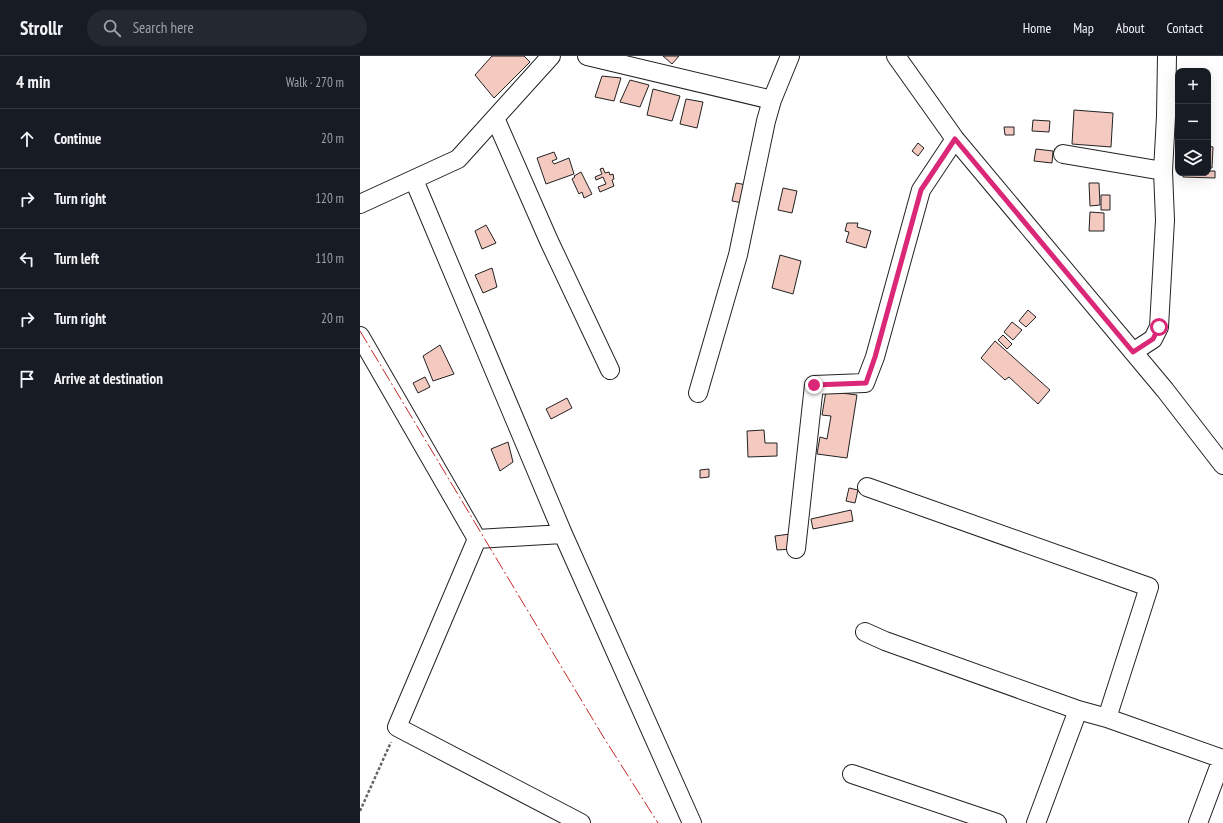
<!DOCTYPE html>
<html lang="en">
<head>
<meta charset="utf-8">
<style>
  body { margin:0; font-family:"PT Sans Narrow",sans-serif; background:#242831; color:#f1f3f6 }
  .controls { position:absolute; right:12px; top:12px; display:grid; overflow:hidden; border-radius:8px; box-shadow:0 4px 16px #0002 }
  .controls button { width:36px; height:36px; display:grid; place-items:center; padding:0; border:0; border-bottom:1px solid #363941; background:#171b24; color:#f1f3f6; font:20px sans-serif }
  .stop { position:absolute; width:12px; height:12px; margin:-9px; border:3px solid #db2777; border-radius:50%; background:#fff }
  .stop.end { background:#db2777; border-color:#fff; box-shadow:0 1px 4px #0008 }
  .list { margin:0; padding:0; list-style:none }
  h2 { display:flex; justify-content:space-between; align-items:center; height:52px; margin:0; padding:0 16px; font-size:17px }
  h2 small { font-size:13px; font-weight:400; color:#9ea1a6 }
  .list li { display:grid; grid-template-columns:26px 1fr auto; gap:12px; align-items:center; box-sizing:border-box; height:60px; padding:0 16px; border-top:1px solid #363941 }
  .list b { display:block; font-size:15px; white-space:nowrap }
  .list em { font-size:13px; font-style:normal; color:#9ea1a6 }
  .icon { flex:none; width:22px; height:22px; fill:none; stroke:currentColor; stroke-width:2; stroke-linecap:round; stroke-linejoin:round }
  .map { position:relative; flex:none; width:863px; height:767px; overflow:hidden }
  header { display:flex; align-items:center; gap:24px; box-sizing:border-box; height:56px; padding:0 20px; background:#171b24; border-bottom:1px solid #363941 }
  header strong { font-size:19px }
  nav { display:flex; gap:22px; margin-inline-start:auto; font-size:14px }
  .search { width:280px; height:36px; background:#242831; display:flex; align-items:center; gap:10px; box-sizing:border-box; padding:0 14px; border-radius:22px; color:#9ea1a6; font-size:15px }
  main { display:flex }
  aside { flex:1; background:#171b24 }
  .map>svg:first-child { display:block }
  .building { fill:#f3c9c0; stroke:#222 }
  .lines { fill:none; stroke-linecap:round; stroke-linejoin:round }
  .minor-casing { stroke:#222; stroke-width:20 }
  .path { stroke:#646464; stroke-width:2.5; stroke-dasharray:3 2; stroke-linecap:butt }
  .minor { stroke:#fff; stroke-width:18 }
  .power { stroke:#c62828; stroke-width:1; stroke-dasharray:14 3 2 3; stroke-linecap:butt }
  .route { stroke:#db2777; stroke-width:5 }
</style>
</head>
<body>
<header>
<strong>Strollr</strong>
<div class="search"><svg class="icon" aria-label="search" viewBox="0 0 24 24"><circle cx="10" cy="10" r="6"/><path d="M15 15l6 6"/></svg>Search here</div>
<nav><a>Home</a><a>Map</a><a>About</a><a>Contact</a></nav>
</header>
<main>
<aside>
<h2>4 min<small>Walk · 270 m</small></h2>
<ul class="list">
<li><svg class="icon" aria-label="ahead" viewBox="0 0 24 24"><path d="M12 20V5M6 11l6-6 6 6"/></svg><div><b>Continue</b></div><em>20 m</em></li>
<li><svg class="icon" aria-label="right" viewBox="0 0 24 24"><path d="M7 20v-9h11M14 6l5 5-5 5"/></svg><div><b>Turn right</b></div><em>120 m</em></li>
<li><svg class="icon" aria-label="left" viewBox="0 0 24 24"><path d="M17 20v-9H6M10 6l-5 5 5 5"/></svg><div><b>Turn left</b></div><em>110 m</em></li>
<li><svg class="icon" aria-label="right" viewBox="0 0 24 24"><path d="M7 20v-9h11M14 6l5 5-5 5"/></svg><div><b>Turn right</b></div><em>20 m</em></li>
<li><svg class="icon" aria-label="arrive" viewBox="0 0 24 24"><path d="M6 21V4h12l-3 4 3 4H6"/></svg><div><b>Arrive at destination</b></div></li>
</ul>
</aside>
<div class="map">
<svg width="863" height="767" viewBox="0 0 863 767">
  <rect width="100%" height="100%" fill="#fff"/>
  <!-- building -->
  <path class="building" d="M132,0h32l6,6 -36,36 -19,-23z
    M303,0h16l-7,8z
    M242,20l19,2 -7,23 -19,-4z
    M270,24l19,5 -9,22 -20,-5z
    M293,33l27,7 -8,25 -25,-6z
    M326,43l17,3 -6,26 -17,-4z
    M714,54l39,3 -2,34 -39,-3z
    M673,64l17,1 -1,11 -17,-1z
    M644,71h10v8h-9z
    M558,87l6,5 -6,8 -6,-5z
    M848,90l5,1 -1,21h-4z
    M676,93l17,2 -1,12 -18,-2z
    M194,96l3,7 -5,2 2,3 15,-6 5,16 -28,10 -9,-26z
    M243,112l2,5 4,-1 1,3 3,-1 1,5 -2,1 2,6 -14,6 -2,-5 8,-3 -3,-7 -7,3 -1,-3 7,-3 -2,-5z
    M848,115h7v7l-32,-1v-4h25z
    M221,116l11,22 -8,4 -2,-6 -3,2 -7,-15 3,-2 -1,-1z
    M376,127l11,2 -4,18 -11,-2z
    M729,127h10l1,22 -10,1z
    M423,132l14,3 -5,22 -14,-3z
    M741,139h9v15h-9z
    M730,156l14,1v18h-15z
    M487,167h11l-1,4 14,4 -5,17 -20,-6 3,-10 -4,-1z
    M126,169l10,18 -14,6 -7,-18z
    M420,199l21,6 -8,33 -21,-6z
    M132,212l5,19 -14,6 -8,-18z
    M668,254l8,7 -10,10 -7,-6z
    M652,266l10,8 -9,10 -9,-8z
    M643,279l9,9 -5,5 -9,-9z
    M635,285l55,49 -12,14 -29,-27 -4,3 -24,-22z
    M80,289l14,29 -21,7 -10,-25z
    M65,321l5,10 -12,6 -5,-10z
    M466,335l31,4 -10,63 -30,-4 3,-17 7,2 4,-23 -9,-1z
    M207,342l5,10 -21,11 -5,-10z
    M404,374l1,13h12v13l-29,1 -1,-26z
    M148,386l5,20 -13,9 -9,-22z
    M349,413v8l-9,1v-8z
    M489,432l9,2 -3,13 -9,-2z
    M491,454l2,11 -40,8 -2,-10z
    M430,478l2,15 -15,1 -2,-14z"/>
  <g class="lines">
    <defs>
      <path id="minor" d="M227,0l185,44
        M536,0l59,83 210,251 58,75
        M135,62l54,123 61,129
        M703,98l100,17
        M54,124l149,354 129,289
        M0,148l98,-45 93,-103
        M0,280l117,203
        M773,296l20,-13 6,-12 6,-107 -2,-49 3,-55 1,-60
        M338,337l40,-138 28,-134 6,-21 18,-44
        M507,431l282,100 -42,131 116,41
        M203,478l-86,5 -80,188 184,96
        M436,493l18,-164 51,-2 10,-26 46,-167 34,-51
        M505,576l20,9 193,69
        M492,718l145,49
        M676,767l42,-113 29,8
        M838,767l24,-64"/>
    </defs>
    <!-- minor casing -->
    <use href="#minor" class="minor-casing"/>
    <!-- path -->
    <path class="path" d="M0,755l31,-69"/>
    <!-- minor -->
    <use href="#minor" class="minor"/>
    <!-- power -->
    <path class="power" d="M0,275l244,407 54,85"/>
  </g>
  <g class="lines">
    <!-- route -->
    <path class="route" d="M454,329l52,-2 9,-26 46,-167 34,-51 178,213 20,-13 6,-12"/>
  </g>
</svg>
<div class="controls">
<button>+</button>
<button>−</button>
<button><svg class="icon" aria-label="layers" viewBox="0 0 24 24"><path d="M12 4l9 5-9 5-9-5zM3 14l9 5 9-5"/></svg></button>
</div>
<div class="stop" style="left:799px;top:271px"></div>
<div class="stop end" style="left:454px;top:329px"></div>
</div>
</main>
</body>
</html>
